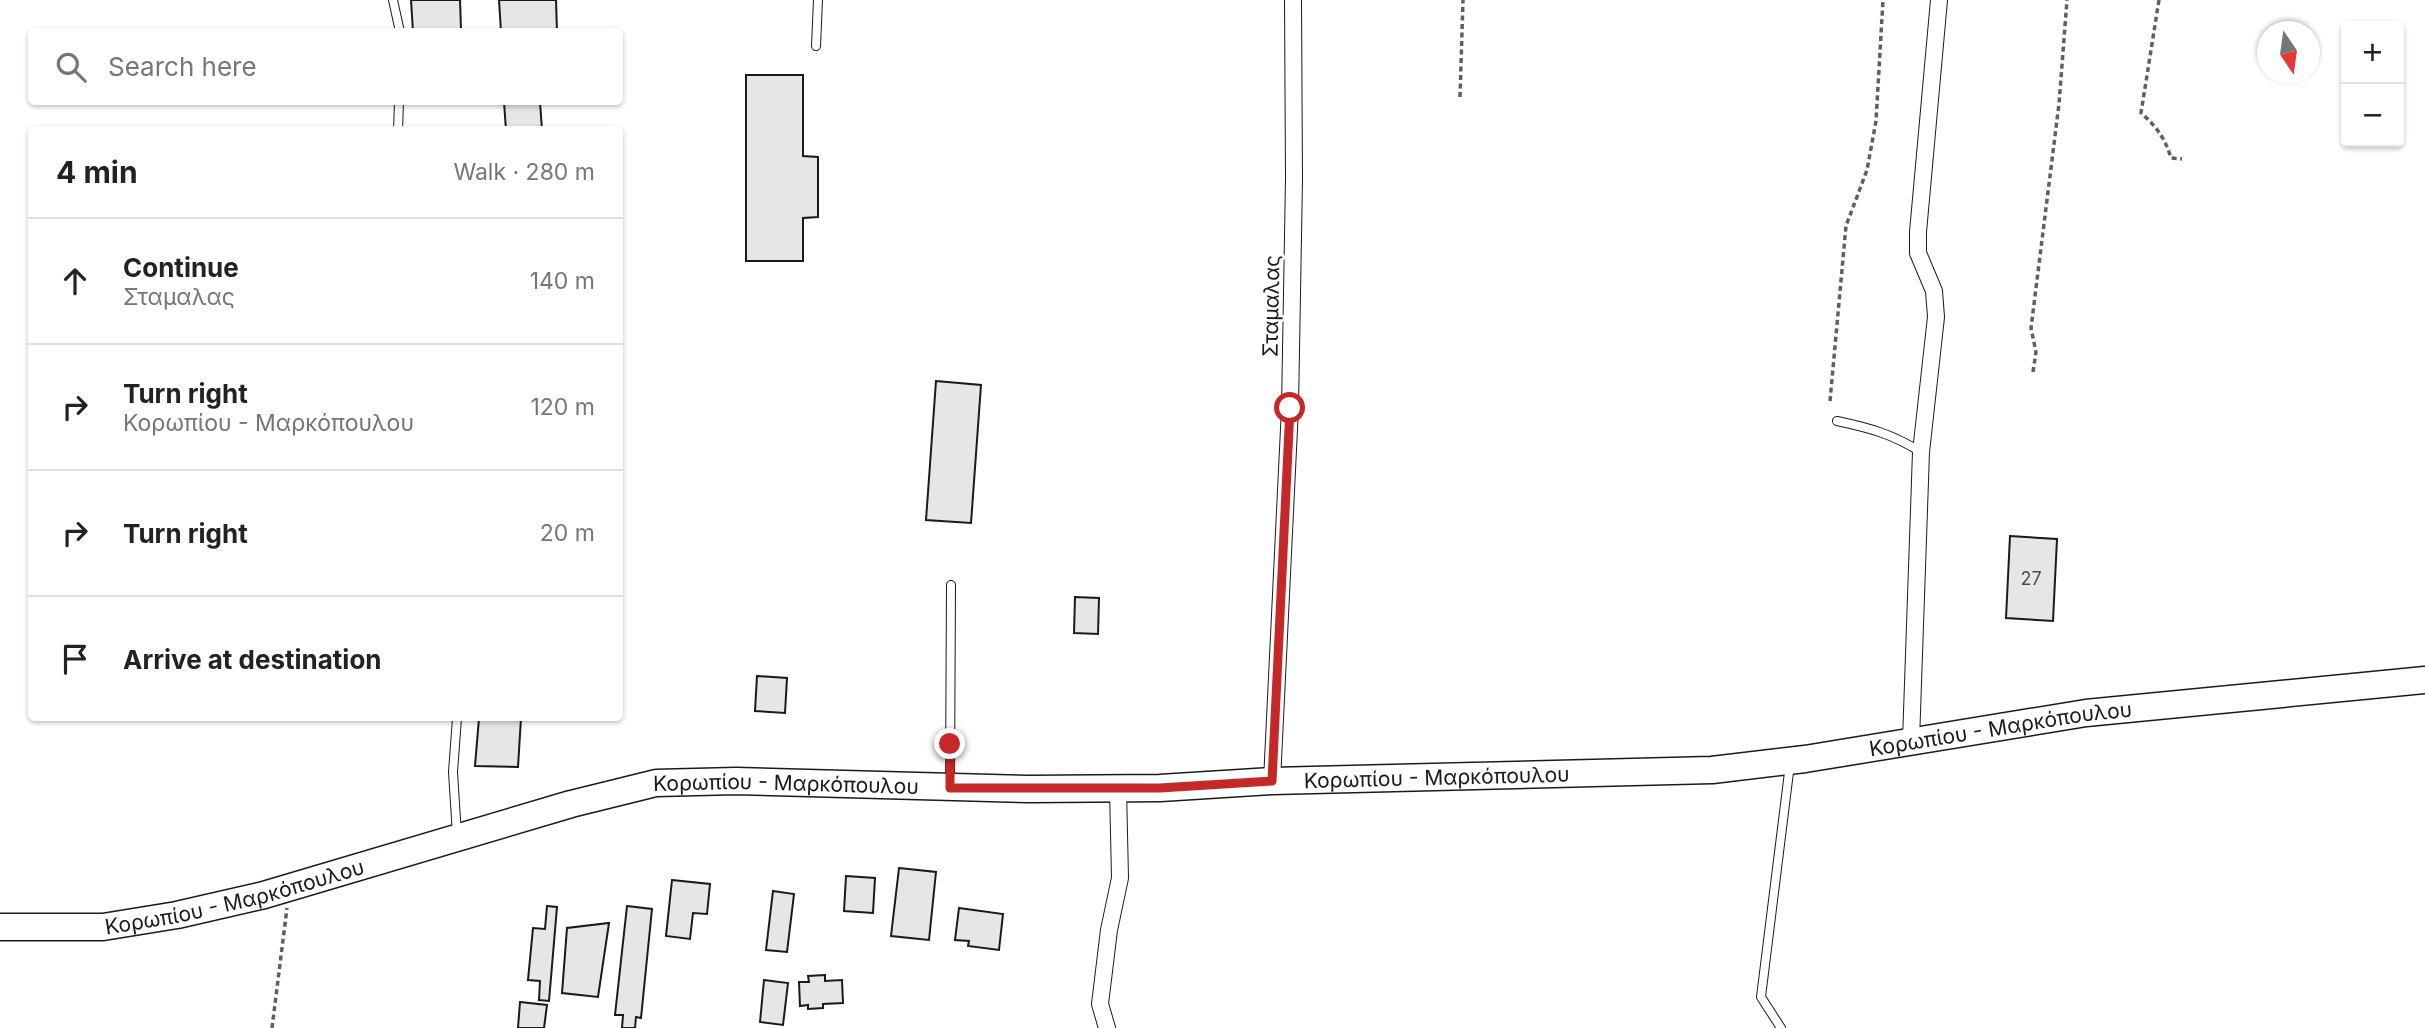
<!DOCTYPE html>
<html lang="en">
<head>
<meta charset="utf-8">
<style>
  body { margin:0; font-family:Inter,sans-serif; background:#f2f2f2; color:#222 }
  .controls { position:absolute; right:21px; top:21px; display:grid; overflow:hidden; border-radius:7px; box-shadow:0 2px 5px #0004 }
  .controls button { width:63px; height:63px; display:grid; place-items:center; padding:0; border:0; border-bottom:2px solid #e0e0e0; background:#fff; color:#222; font:35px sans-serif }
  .compass { position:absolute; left:2257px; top:21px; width:63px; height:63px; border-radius:50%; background:#fff; box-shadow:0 2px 5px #0004; rotate:167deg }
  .stop { position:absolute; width:21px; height:21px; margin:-16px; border:5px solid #c62828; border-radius:50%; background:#fff }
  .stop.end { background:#c62828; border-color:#fff; box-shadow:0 2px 7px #0008 }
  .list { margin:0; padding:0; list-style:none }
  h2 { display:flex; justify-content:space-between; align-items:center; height:91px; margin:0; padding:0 28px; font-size:30px }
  h2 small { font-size:23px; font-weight:400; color:#767676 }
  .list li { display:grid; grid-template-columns:46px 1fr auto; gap:21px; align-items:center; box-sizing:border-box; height:126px; padding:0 28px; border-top:2px solid #e0e0e0 }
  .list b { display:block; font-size:26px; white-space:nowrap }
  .list p { margin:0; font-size:23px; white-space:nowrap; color:#767676 }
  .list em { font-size:23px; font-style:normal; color:#767676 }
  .icon { flex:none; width:38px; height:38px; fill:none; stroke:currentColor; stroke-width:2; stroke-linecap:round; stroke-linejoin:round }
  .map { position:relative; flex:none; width:2425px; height:1028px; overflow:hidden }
  .search { position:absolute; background:#fff; box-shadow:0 2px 5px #0004; left:28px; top:28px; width:595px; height:77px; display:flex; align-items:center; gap:18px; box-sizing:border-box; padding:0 24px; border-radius:7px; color:#767676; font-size:26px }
  .panel { position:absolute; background:#fff; box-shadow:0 2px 5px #0004; left:28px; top:126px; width:595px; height:595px; border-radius:7px }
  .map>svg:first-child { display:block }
  .building { fill:#e6e6e6; stroke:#1a1a1a; stroke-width:2 }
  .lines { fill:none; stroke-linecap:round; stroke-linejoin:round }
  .lane-casing { stroke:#1a1a1a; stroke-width:10 }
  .street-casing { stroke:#1a1a1a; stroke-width:18 }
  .primary-casing { stroke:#1a1a1a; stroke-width:29 }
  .path { stroke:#5f5f5f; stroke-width:3.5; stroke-dasharray:5 3.5; stroke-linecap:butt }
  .lane { stroke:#fff; stroke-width:8 }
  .street { stroke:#fff; stroke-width:16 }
  .primary { stroke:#fff; stroke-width:26 }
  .route { stroke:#c62828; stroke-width:9 }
  .labels { text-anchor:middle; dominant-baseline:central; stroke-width:5; stroke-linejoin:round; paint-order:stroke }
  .number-label { font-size:18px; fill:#4d4d4d }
  .street-label { font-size:21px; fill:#1a1a1a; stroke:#fff }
</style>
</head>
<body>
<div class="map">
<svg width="2425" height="1028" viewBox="0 0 2425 1028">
  <rect width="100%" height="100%" fill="#fff"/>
  <!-- building -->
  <path class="building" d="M411,0h49l1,29 -7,3h-41z
    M499,0h57l1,32h-56z
    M746,75h57v81l15,1v60l-15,1v43h-57z
    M504,102h36l2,28h-36z
    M936,381l45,4 -10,138 -45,-3z
    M2010,536l47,3 -4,82 -47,-3z
    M1075,597l24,1 -1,36 -24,-1z
    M757,676l30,2 -2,35 -30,-2z
    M479,718h42l-3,49 -43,-1z
    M899,868l37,4 -7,68 -38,-4z
    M846,876l29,2 -2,35 -29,-2z
    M672,880l38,4 -3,30 -14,-1 -3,26 -24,-3z
    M773,891l21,3 -7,58 -21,-2z
    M547,906l10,1 -8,94 -10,-1 1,-19 -12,-1 5,-52 12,1z
    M627,906l25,3 -11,109 -5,-1 -1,11h-13l1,-13h-8z
    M959,908l44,6 -4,36 -31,-4 1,-5 -14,-1z
    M609,923l-11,74 -36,-4 5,-65z
    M825,975v6l17,-1 1,23 -20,1v4l-15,1v-4l-8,1 -1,-24h10l-1,-6z
    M764,980l24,3 -5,42 -23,-3z
    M520,1002l27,3 -3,23h-26z"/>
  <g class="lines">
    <defs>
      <path id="lane" d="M393,0l7,32
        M816,46l2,-46
        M398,130l1,-28
        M1837,421c33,7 55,13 84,31
        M950,781l1,-196
        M457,835l-4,-63 4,-54
        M1781,1028l-20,-31 29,-233"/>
      <path id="street" d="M1911,741l10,-289 15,-135 -2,-26 -16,-38v-21l21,-232
        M1272,781l18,-373 4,-229 -1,-179
        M1107,1028l-7,-24 9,-74 11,-52 -2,-89"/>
      <g id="primary">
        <path id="s1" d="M0,927h103l74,-12 87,-20 307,-91 85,-21 80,-2 293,8 131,-1 112,-7 440,-11 93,-11 281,-46 339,-33"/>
      </g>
    </defs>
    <!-- lane casing -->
    <use href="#lane" class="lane-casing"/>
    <!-- street casing -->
    <use href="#street" class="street-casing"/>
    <!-- primary casing -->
    <use href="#primary" class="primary-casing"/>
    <!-- path -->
    <path class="path" d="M2159,0l-18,113c15,13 24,25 30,45l11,1
      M1460,97l3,-97
      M2033,372l3,-20 -5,-24 28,-224 8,-104
      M1830,401l16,-175 21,-56 9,-49 7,-121
      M272,1028l15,-120"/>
    <!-- lane -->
    <use href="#lane" class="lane"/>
    <!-- street -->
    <use href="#street" class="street"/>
    <!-- primary -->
    <use href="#primary" class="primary"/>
  </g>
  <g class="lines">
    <!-- route -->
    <path class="route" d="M950,744v44h210l112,-7 18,-373"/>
  </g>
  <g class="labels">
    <!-- number labels -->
    <g class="number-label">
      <text x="2031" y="578">27</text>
    </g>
    <!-- street labels -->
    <g class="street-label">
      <text transform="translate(1271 306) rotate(-89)">Σταμαλας</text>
      <text stroke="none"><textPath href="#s1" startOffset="2023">Κορωπίου - Μαρκόπουλου</textPath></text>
      <text stroke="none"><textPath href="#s1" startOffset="1456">Κορωπίου - Μαρκόπουλου</textPath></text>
      <text stroke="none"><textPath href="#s1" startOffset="805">Κορωπίου - Μαρκόπουλου</textPath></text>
      <text stroke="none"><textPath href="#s1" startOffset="238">Κορωπίου - Μαρκόπουλου</textPath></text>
    </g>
  </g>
</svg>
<div class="controls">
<button>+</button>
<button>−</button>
</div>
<svg class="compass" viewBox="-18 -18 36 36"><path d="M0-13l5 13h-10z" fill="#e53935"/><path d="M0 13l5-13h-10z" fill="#767676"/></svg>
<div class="stop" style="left:1290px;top:408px"></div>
<div class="stop end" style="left:950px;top:744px"></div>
<div class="search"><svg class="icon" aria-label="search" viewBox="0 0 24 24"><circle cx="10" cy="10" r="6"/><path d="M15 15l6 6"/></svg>Search here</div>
<section class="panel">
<h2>4 min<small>Walk · 280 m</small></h2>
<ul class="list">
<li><svg class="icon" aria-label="ahead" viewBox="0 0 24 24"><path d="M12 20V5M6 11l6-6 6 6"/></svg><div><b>Continue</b><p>Σταμαλας</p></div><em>140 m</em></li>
<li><svg class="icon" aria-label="right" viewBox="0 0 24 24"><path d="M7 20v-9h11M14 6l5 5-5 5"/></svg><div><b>Turn right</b><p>Κορωπίου - Μαρκόπουλου</p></div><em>120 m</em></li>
<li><svg class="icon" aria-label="right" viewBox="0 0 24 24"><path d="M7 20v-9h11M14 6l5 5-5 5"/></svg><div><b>Turn right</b></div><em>20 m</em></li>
<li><svg class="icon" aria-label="arrive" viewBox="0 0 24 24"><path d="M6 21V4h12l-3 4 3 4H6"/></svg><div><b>Arrive at destination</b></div></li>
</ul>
</section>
</div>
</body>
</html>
